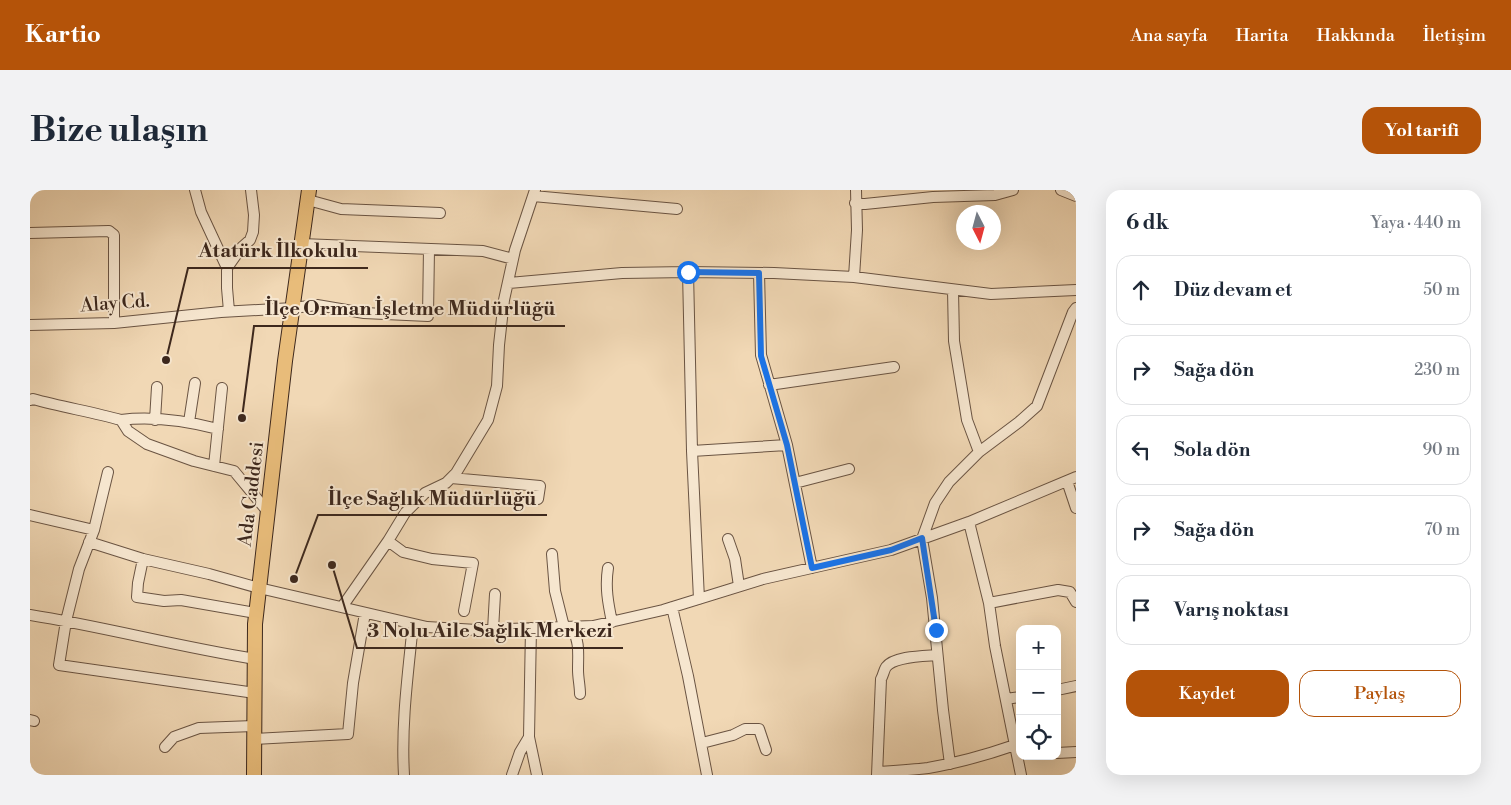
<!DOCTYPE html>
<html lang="tr">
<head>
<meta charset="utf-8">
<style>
  body { margin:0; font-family:"Libre Bodoni",serif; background:#f2f2f3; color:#1f2937 }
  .controls { position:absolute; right:15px; bottom:15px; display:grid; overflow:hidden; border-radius:10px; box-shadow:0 5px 20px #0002 }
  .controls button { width:45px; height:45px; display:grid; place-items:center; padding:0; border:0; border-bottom:1px solid #e0e1e3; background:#fff; color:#1f2937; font:25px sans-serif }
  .compass { position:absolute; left:926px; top:15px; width:45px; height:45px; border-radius:50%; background:#fff; box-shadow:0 5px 20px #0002; rotate:174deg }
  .stop { position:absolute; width:15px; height:15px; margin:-11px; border:4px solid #1a73e8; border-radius:50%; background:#fff }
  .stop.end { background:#1a73e8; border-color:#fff; box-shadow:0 1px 5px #0008 }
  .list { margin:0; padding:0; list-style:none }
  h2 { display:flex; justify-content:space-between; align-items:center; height:65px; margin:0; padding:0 20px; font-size:21px }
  h2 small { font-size:16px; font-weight:400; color:#747a83 }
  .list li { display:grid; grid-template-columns:32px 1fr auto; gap:15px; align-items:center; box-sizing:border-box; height:70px; margin:0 10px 10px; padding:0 10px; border:1px solid #e0e1e3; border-radius:15px }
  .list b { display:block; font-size:19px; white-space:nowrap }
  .list em { font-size:16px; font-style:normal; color:#747a83 }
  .actions { display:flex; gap:10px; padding:15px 20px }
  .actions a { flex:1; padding:11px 0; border:1px solid #b45309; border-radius:15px; text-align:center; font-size:18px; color:#b45309 }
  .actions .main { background:#b45309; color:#fff }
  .icon { flex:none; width:28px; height:28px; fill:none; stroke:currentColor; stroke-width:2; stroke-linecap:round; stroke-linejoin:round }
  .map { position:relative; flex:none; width:1046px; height:585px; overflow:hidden; border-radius:15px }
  header { display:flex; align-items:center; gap:30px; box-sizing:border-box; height:70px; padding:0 25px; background:#b45309; color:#fff }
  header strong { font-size:24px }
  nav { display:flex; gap:28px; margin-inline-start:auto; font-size:18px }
  .intro { display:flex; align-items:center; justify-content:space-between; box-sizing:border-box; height:120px; padding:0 30px }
  h1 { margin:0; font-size:35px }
  .button { padding:12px 22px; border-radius:15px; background:#b45309; color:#fff; font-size:18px; font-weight:700 }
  main { display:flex; gap:30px; padding:0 30px }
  aside { flex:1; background:#fff; border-radius:15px; box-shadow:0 5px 20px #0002 }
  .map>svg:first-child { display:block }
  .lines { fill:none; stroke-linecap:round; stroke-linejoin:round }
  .minor-casing { stroke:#6a5443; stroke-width:12 }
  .major-casing { stroke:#3d281d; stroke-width:16 }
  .minor { stroke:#f6e6cf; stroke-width:10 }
  .major { stroke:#e8bc7a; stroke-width:14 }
  .route { stroke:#1a73e8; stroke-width:6 }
  .labels { text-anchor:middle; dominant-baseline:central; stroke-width:4; stroke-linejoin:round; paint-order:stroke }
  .street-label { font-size:19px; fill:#3d281d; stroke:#f6e6cf }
  .leader { fill:none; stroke:#3d281d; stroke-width:2 }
  .callout-dot { fill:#3d281d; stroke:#f6e6cf; stroke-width:2 }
  .callout-label { font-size:20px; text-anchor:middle; font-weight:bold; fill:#3d281d; stroke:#f6e6cf; stroke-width:4; stroke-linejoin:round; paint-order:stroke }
</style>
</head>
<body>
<header>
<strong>Kartio</strong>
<nav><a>Ana sayfa</a><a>Harita</a><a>Hakkında</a><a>İletişim</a></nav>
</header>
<div class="intro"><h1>Bize ulaşın</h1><a class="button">Yol tarifi</a></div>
<main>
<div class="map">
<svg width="1046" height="585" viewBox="0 0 1046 585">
  <rect width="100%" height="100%" fill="#f1d8b5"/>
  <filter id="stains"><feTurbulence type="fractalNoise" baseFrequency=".004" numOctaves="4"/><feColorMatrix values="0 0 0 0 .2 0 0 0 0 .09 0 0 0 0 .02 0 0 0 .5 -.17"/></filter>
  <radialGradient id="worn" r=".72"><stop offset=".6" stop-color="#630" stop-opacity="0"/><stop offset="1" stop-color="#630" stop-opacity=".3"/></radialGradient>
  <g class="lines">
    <defs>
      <path id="minor" d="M165,0l6,22 26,56v20l2,23
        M1031,0l15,6
        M503,6l144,13
        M278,10l33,9 99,4
        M825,13l10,1 68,-7 62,-2 18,-5
        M0,43l79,-2 5,4v88
        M271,54l182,7 30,8
        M197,78l14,-20 9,-8 3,-8 1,-17 -3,-25
        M658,82l4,179 7,148
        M729,83l2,82 26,90 25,123
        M824,87l3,-47 -1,-40
        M479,93l113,-10 66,-1 86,1 80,4 137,17 85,-4
        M923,100l1,51 13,79 12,32
        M0,135l84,-2 107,-11 72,-4 24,-3 47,8 64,3 1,-67
        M739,195l125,-18
        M0,210l3,-1c29,8 59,13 88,21l7,11 19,13 47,17 40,10 34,41
        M91,230c32,-4 66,1 97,9
        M125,230l2,-33
        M159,232l6,-39
        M662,261l95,-6
        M184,276l8,-78
        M78,282l-14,58 -15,39 -13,52 -7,44 196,28
        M421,288l89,8 -2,13
        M1037,291l9,27
        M765,293l54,-14
        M0,325l64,15
        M939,332l20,81 6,43 26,129
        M698,349l7,20 4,27
        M358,351l15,11 29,7 41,4 -9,48
        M59,352l54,17 66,15 50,14 168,39 50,3 116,-4 70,-16 100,-31 128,-29 78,-28 107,-45
        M522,364l3,37 9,36
        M113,369l-5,24 -1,14 27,4 17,-1 75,13
        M578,378c-3,19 0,35 4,54
        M959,413l69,-13 12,2 6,10
        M312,417l46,-66 17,-28 20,-20 21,-10 10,-10 32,-53 9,-34 2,-41 5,-45 11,-50 20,-60
        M642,417l16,69 19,99
        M0,425c75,12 149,32 225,44
        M542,437c8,17 6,25 6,43 0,8 2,16 2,24
        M501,438l-2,109 8,38
        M463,440l2,-36
        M1027,500l19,-4
        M976,509l14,-2
        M0,530l4,1
        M224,549l94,-5 5,-51 12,-70
        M672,553l31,-8 12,-6h14l7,21
        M135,557l9,-10 25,-9 55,-2
        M1027,563l19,-1
        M920,574l-7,-54 -11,-112 -10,-59 13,-36 14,-21 30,-30 40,-30 18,-16 36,-94 3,-4
        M848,582c16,-1 34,-2 50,-4 30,-5 58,-13 87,-23
        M374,585c-3,-51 4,-101 9,-151
        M482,585l8,-23 9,-15
        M847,585l4,-96c2,-3 3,-9 5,-12 8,-11 38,-11 51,-12"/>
      <path id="major" d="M224,585l1,-151 30,-263 24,-171"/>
    </defs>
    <!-- minor casing -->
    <use href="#minor" class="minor-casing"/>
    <!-- major casing -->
    <use href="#major" class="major-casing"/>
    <!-- minor -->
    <use href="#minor" class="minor"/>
    <!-- major -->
    <use href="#major" class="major"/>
  </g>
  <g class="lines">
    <!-- route -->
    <path class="route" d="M658,82l71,1 2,83 26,89 25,123 79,-18 31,-12 14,92"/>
  </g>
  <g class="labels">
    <!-- street labels -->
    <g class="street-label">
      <text transform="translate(85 113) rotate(-4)">Alay Cd.</text>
      <text transform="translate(221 304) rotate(-83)">Ada Caddesi</text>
    </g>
  </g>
  <!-- callouts -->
  <path class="leader" d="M136 170L158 78H338M212 228L224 136H535M264 389L288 325H517M302 375L327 458H593"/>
  <g class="callout-dot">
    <circle cx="136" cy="170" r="5"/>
    <circle cx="212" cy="228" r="5"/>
    <circle cx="264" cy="389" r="5"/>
    <circle cx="302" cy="375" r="5"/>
  </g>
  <g class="callout-label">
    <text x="248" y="67">Atatürk İlkokulu</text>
    <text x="380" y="125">İlçe Orman İşletme Müdürlüğü</text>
    <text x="402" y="315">İlçe Sağlık Müdürlüğü</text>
    <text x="460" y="447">3 Nolu Aile Sağlık Merkezi</text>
  </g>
  <rect width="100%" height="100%" filter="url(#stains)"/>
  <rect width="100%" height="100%" fill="url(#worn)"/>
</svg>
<div class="controls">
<button>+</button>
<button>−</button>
<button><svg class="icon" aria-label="locate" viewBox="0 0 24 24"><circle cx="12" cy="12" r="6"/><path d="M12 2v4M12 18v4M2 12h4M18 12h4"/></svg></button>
</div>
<svg class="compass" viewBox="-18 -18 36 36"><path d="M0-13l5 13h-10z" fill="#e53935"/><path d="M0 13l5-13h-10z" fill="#747a83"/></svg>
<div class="stop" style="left:658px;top:82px"></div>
<div class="stop end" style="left:906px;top:440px"></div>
</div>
<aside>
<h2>6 dk<small>Yaya · 440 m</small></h2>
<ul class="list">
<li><svg class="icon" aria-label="ahead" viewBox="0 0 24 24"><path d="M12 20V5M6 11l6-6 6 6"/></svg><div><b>Düz devam et</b></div><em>50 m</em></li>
<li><svg class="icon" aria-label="right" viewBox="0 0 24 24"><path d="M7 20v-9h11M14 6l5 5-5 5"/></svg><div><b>Sağa dön</b></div><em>230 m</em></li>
<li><svg class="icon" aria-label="left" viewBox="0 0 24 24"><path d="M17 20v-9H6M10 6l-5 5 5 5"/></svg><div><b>Sola dön</b></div><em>90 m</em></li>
<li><svg class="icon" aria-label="right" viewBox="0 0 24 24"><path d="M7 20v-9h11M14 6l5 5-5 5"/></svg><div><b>Sağa dön</b></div><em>70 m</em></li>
<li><svg class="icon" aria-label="arrive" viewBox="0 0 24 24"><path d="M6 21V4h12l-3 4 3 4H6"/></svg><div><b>Varış noktası</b></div></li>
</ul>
<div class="actions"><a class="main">Kaydet</a><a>Paylaş</a></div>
</aside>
</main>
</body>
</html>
